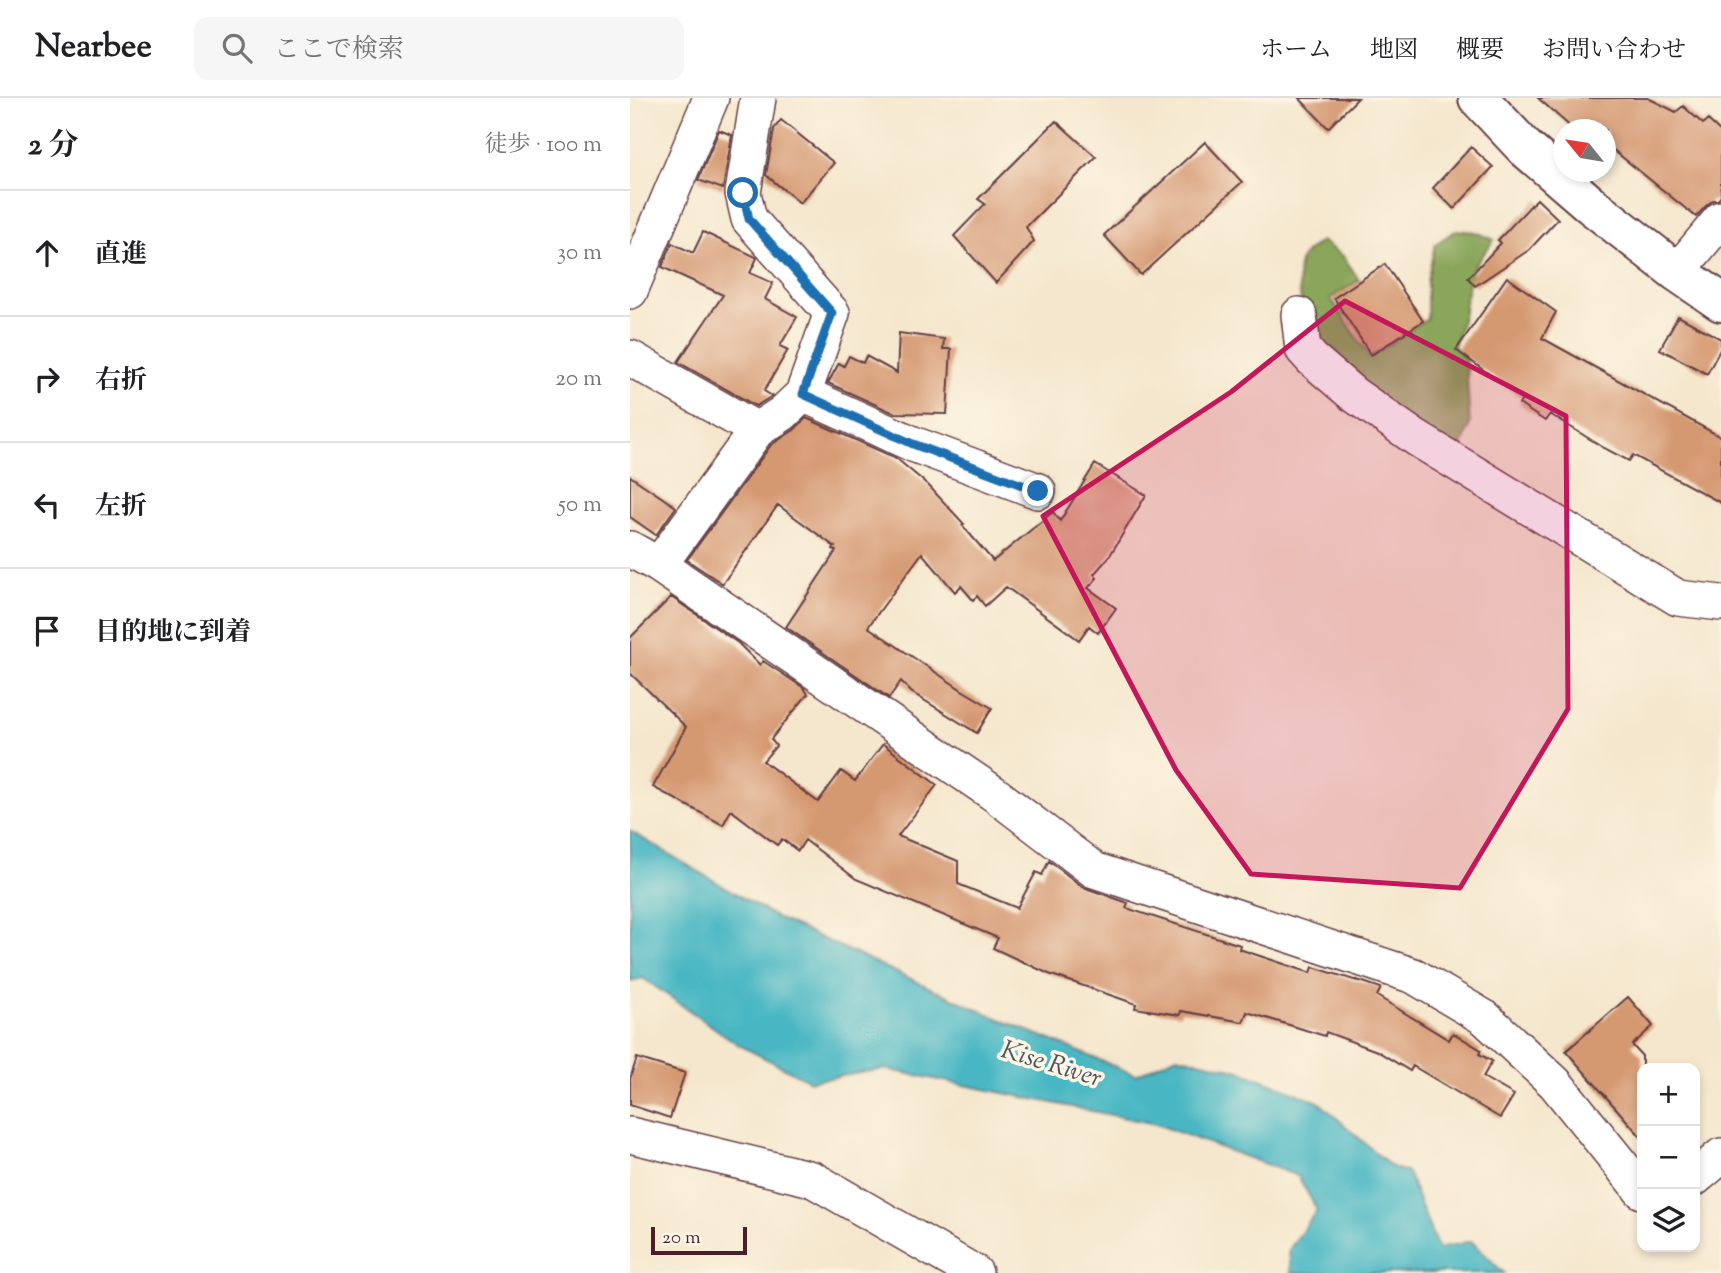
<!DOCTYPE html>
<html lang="ja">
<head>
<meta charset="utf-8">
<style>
  body { margin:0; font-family:"Sorts Mill Goudy","Noto Serif JP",serif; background:#f6f6f6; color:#202124 }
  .controls { position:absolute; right:21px; bottom:21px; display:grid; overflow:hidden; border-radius:14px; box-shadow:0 4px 10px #0003 }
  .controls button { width:63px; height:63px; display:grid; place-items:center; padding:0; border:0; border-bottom:2px solid #e0e0e0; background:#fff; color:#202124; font:35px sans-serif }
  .compass { position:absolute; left:923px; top:21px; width:63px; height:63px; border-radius:50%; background:#fff; box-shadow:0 4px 10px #0003; rotate:300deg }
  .scale { position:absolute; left:21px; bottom:18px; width:96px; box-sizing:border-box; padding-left:7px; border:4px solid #4a1f2b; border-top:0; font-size:19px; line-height:24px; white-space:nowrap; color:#4a1f2b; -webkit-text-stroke:5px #fcf5e5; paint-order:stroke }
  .stop { position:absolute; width:21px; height:21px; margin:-16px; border:5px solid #1f6fb2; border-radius:50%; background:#fff }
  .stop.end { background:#1f6fb2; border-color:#fff; box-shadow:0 2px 7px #0008 }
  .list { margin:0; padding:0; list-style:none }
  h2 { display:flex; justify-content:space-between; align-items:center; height:91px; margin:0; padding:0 28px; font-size:30px }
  h2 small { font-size:23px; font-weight:400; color:#757577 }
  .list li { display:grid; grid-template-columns:46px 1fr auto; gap:21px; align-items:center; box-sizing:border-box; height:126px; padding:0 28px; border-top:2px solid #e0e0e0 }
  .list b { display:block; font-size:26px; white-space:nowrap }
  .list em { font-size:23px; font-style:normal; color:#757577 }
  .icon { flex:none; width:38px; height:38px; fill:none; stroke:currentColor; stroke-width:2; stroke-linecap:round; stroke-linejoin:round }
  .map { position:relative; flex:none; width:1091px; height:1175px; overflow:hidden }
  header { display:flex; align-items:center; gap:42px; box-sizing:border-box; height:98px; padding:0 35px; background:#fff; border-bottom:2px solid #e0e0e0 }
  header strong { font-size:33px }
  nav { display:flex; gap:38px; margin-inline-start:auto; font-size:24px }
  .search { width:490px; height:63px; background:#f6f6f6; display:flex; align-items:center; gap:18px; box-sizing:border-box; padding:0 24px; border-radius:14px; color:#757577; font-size:26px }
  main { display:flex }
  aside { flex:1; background:#fff }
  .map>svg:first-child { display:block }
  .forest { fill:#89a65a; stroke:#6a6242; stroke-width:2 }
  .water { fill:#49b7c3; stroke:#4a6b77; stroke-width:2 }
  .building { fill:#d59972 }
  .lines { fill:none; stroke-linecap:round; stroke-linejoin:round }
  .minor-casing { stroke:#643d43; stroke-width:38 }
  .secondary-casing { stroke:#643d43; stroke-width:42 }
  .minor { stroke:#fff; stroke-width:35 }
  .secondary { stroke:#fff; stroke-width:38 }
  .route { stroke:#1f6fb2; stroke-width:9 }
  .marked { fill:#c2185b; fill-opacity:0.2; stroke:#c2185b; stroke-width:5; stroke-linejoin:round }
  .labels { text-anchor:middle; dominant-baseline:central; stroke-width:7; stroke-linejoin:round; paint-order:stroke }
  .water-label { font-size:26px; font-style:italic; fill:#4a5460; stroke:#fcf5e5 }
</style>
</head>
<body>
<header>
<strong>Nearbee</strong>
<div class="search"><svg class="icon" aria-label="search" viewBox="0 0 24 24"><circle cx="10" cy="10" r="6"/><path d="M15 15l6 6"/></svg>ここで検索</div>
<nav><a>ホーム</a><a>地図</a><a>概要</a><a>お問い合わせ</a></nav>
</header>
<main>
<aside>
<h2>2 分<small>徒歩 · 100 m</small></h2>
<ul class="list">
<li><svg class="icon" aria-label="ahead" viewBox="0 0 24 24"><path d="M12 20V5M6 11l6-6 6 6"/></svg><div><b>直進</b></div><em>30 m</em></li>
<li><svg class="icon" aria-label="right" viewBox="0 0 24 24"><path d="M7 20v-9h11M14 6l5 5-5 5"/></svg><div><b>右折</b></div><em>20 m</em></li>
<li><svg class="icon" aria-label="left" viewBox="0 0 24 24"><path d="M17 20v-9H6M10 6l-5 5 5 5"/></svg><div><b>左折</b></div><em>50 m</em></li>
<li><svg class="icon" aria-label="arrive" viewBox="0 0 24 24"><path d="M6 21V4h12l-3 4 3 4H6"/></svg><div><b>目的地に到着</b></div></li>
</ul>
</aside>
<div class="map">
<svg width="1091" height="1175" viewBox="0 0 1091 1175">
  <rect width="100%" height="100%" fill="#fcf5e5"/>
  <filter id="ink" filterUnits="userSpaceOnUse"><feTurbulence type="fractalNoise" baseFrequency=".0143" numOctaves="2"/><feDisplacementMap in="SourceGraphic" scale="14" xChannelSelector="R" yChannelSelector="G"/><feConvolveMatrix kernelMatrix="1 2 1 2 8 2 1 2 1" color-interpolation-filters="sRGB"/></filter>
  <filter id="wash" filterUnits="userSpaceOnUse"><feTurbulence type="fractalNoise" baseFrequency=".00686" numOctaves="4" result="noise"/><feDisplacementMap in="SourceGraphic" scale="28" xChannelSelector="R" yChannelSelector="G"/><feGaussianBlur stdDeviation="1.57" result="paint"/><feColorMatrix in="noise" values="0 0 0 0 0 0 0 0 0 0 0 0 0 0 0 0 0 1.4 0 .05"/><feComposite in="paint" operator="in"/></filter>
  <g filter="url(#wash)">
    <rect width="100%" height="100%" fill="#f5e7cd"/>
    <!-- forest -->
    <path class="forest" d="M827,132l19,2 18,8 -23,31 -8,45 -9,31 12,13 4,64 -12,34 -145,-106c-5,-21 -21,-74 -12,-92 3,-8 13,-14 20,-19l22,15 16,24 -28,18 39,59 57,-38v-38l8,-37z"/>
    <!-- water -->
    <path class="water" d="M0,733l149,88 213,97 144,59 41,-19 64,15 78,31 71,64 18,7 30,76 33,-8 33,32h-213l-2,-23 28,-40 -19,-34 -142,-52 -271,-55 -75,12 -71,-36 -96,-67 -13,3z"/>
    <g id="blocks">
      <!-- building -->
      <path class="building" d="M669,0h59l-30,30z
        M908,0h110l28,14 7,-6 20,18 5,-4 13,12v64l-3,4h-5l-7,6 -10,11 -90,-73v-14h-32z
        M151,22l53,43 -34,40 -34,-28 8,-46z
        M426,23l40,36 -70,70 8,14 -38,42 -42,-47 31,-32 -7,-5z
        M89,32l13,5 -9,54 -25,-9z
        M575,44l37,40 -101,93 -37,-40z
        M841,49l22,20 -39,42 -21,-21z
        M907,101l21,20 -29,31 -54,36 -7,-8 33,-35 -3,-3z
        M73,134l51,24 3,2 -7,15 23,10 -8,16 32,18 -17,29 8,4 -24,41 8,5 -16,10 -78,-44 45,-67 -61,-28 10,-24 21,10z
        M755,166l38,57 -52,34 -37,-57z
        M877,179l49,35 -14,26 179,99v66l-88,-48 -4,6 -25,-13 -54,-34 -5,7 -26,-17 4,-5 -67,-49z
        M1048,218l43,23v9l-14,26 -47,-25z
        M269,235l45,6 -1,10h8l-4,65 -53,-1 -66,-30 11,-20 5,3 5,-10 14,7 3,-7 31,17z
        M176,320l90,40 32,27 36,39 -2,1 31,36 60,-49 7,9 35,-57 51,31 -37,62 -15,17 3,4 -9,10 28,20 -18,25 -9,-7 -10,14 -73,-53 -21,19 -8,-10 -4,4 -12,-14 -6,6 -33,-39 -54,74 94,63 30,18 -15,25 -66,-41 -10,-11 -12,17 -103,-71 50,-76 -3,-2 2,-2 -57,-42 -55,78h-1l1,1 -36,-24 84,-115 23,-15z
        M0,378l46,31 -20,28 -26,-18z
        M41,499l67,46 22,22 3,-4 41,27 4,6 -37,45 5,7 -13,15 55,41 23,-31 14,10 28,-37 54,41 -39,51 60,25v23l59,24 19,-36 6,3 7,-14 34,26 45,16 -2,5 114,37 -1,4 72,24 2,-6 44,14v-1l24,8 -4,8 72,44 4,-7 28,17 -2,4 13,7 -9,16 31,18 -14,23 -87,-52 -3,5 -33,-20 -51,-19 -1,4 -78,-24 -4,10 -62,-11 -1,4 -45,-7 1,-4 -87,-30 -56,-26 5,-10 -142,-59 -51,-39 -7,11 -16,-12 -5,6 -46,-35 -8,15 -70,-38 33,-60 -56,-54v-35z
        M998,899l25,29 -21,19 10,11v82l-76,-87z
        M7,960l48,15 -15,45 -40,-13v-26z"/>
    </g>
  </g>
  <g filter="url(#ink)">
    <use href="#blocks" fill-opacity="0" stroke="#643d43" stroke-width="2"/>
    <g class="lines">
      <defs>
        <path id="minor" d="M128,0l-15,95 6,26 83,94 -29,81 110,50 125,47
          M1047,174l44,-53
          M0,193l81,-193
          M669,217l4,34 9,10 41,35 63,44 262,160 43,5
          M0,260l127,72 26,-17 20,-19
          M0,451l29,16 334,228 101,77 320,106 71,42 70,65 87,108
          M29,467l98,-135
          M0,1037l182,44 163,94
          M1065,1080l26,-22"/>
        <path id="secondary" d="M848,0l46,49 67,58 86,67 44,30"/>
      </defs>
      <!-- minor casing -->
      <use href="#minor" class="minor-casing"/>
      <!-- secondary casing -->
      <use href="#secondary" class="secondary-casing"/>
      <!-- minor -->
      <use href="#minor" class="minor"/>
      <!-- secondary -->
      <use href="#secondary" class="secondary"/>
    </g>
  </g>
  <g class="lines" filter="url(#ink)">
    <!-- route -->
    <path class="route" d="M113,95l6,26 83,94 -29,81 110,50 125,47"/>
  </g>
  <!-- marked area -->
  <path class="marked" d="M715,203l221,115 2,293 -108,179 -209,-14 -75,-104 -133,-254 188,-124z"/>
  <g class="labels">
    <!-- water labels -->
    <g class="water-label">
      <text transform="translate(421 967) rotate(17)">Kise River</text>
    </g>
  </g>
</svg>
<div class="controls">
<button>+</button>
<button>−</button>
<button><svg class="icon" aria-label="layers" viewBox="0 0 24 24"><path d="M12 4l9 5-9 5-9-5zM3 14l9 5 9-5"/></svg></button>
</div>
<svg class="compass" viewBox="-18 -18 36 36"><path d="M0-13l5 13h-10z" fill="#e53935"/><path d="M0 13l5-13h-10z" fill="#757577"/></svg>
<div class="scale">20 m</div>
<div class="stop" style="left:113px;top:95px"></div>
<div class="stop end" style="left:408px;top:393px"></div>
</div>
</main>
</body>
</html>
